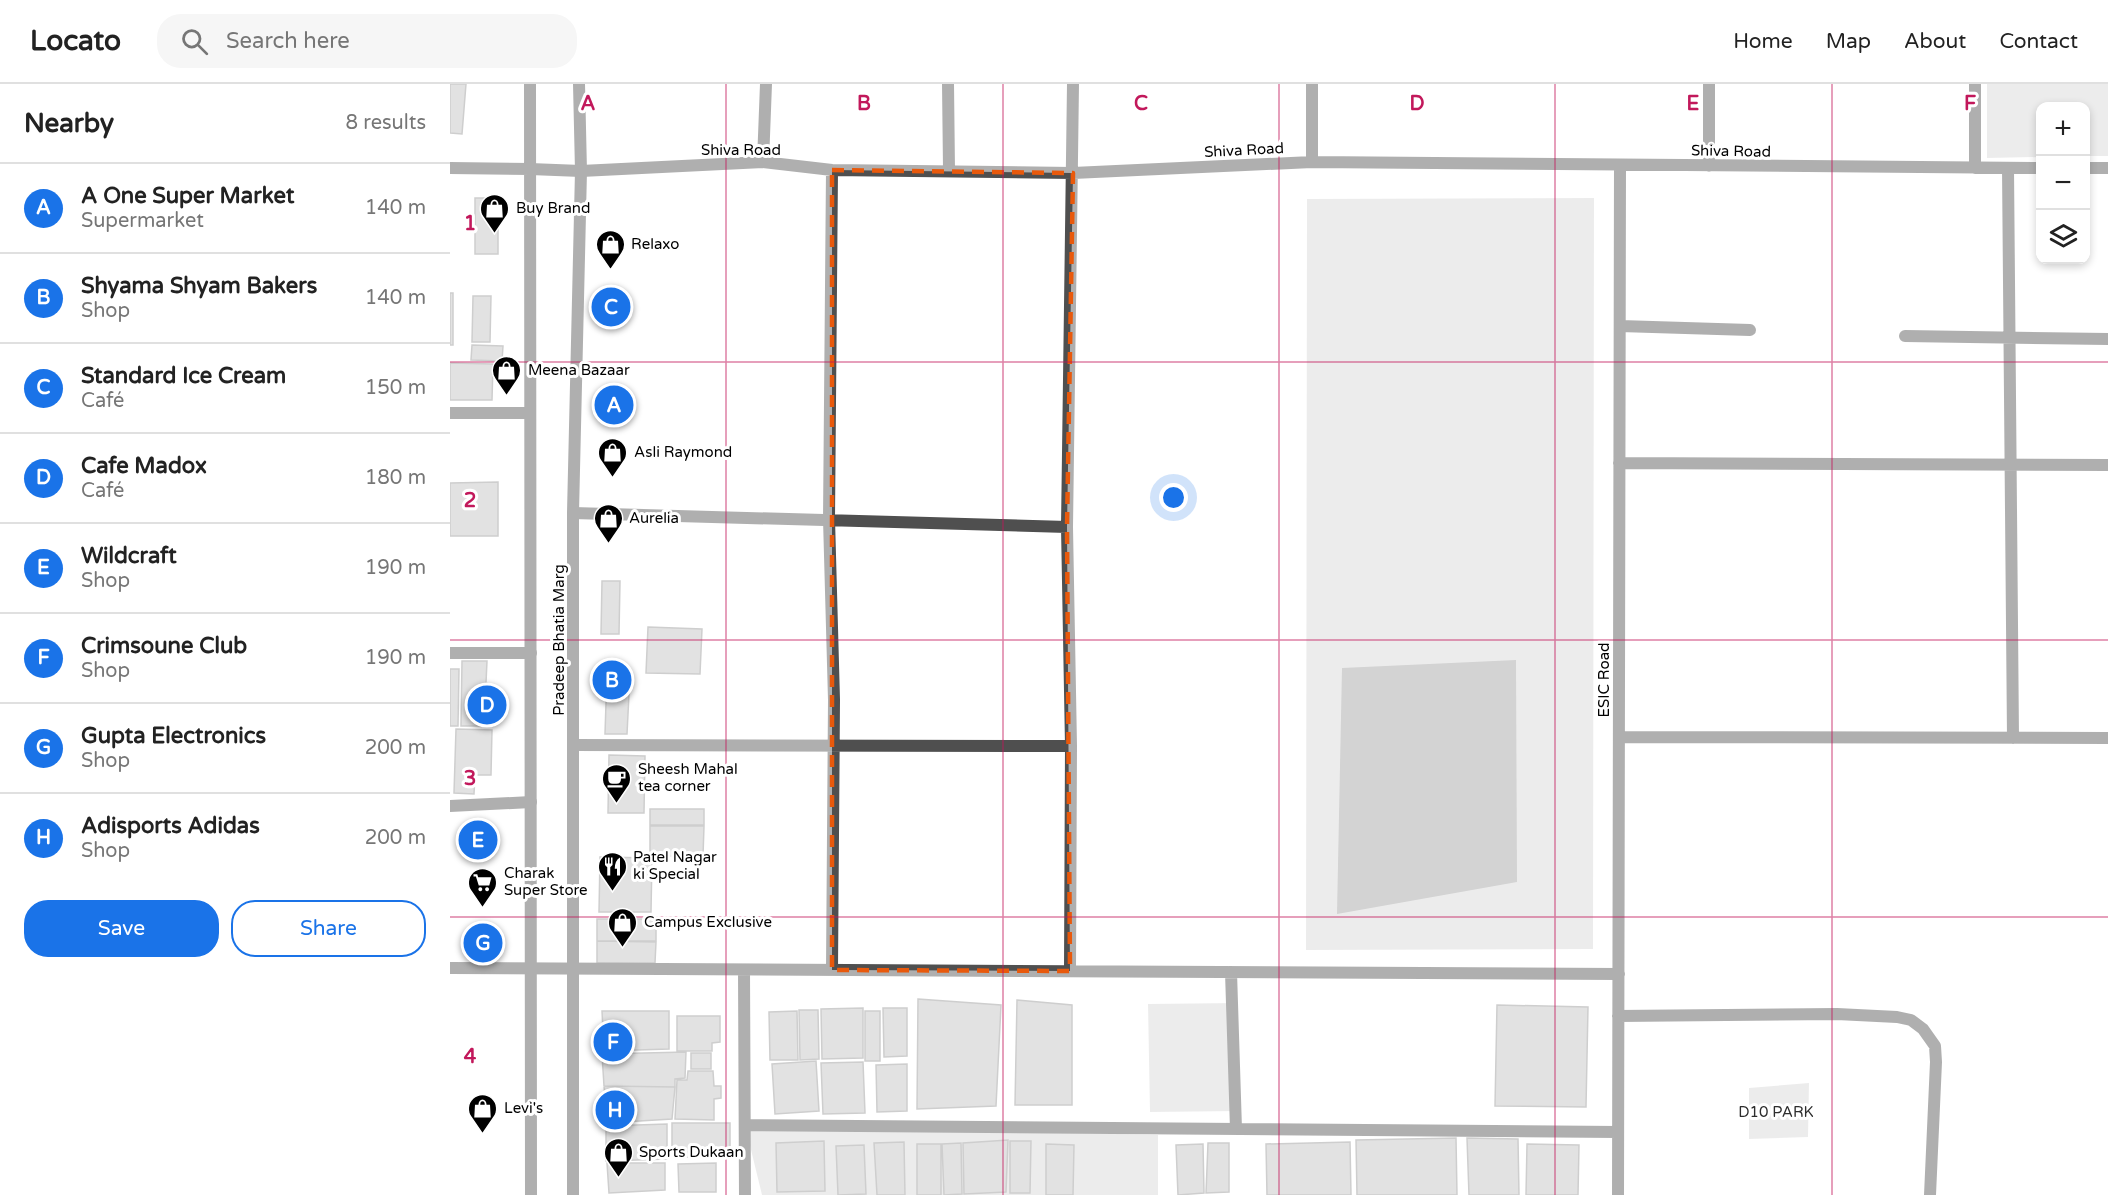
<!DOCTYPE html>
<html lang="en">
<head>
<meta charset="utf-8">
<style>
  body { margin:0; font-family:"Varela Round",sans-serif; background:#f6f6f6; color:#222 }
  .controls { position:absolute; right:18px; top:18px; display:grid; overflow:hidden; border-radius:12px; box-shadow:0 3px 9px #0003 }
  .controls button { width:54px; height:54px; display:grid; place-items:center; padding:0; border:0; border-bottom:2px solid #e0e0e0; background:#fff; color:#222; font:30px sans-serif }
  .you { position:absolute; left:724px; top:414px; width:21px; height:21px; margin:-15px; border:4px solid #fff; border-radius:50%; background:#1a73e8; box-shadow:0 0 0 9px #1a73e833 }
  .badge { display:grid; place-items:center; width:39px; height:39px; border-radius:50%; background:#1a73e8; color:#fff; font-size:20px; font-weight:700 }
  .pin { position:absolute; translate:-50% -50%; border:3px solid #fff; box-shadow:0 2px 6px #0006 }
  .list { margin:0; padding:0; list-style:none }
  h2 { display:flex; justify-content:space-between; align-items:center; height:78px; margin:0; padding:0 24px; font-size:26px }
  h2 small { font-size:20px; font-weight:400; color:#767676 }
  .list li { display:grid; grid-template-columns:39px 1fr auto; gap:18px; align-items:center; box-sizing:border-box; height:90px; padding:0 24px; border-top:2px solid #e0e0e0 }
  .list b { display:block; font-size:22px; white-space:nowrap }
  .list p { margin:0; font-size:20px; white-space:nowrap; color:#767676 }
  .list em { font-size:20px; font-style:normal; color:#767676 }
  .actions { display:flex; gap:12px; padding:18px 24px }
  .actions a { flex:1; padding:14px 0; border:2px solid #1a73e8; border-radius:24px; text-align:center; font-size:21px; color:#1a73e8 }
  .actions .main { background:#1a73e8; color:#fff }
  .icon { flex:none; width:33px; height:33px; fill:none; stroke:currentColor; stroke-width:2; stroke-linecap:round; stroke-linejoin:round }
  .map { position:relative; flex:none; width:1658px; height:1111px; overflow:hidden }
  header { display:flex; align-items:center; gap:36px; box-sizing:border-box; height:84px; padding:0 30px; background:#fff; border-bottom:2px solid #e0e0e0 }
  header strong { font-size:28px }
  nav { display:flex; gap:33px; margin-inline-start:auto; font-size:21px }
  .search { width:420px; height:54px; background:#f6f6f6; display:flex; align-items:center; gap:15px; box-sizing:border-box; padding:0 21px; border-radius:24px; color:#767676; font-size:22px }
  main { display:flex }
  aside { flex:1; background:#fff }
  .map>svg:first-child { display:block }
  .green { fill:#d6d6d6 }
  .water { fill:#9d9d9d }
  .building { fill:#bfbfbf; stroke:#939393; stroke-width:1.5 }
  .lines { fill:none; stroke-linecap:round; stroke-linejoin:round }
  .minor { stroke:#4f4f4f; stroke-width:12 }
  .tertiary { stroke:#4f4f4f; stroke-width:12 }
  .marked { fill:none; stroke:#e8590c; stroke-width:4.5; stroke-dasharray:12 8; stroke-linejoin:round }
  .grid { fill:none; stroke:#c2185b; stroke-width:1.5; stroke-opacity:0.55 }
  .labels { text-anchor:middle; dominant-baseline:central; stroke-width:6; stroke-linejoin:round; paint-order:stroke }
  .street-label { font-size:15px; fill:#000; stroke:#fff }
  .poi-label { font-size:15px; fill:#000; stroke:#fff; text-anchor:start }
  .park-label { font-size:15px; fill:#2d2d2d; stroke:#fff }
  .grid-label { font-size:20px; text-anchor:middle; font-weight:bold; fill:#c2185b; stroke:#fff; stroke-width:6; stroke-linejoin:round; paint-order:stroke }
</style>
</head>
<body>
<header>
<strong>Locato</strong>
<div class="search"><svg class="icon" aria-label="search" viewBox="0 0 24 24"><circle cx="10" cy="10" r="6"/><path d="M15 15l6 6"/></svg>Search here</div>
<nav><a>Home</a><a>Map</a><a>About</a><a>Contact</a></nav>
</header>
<main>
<aside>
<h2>Nearby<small>8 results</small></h2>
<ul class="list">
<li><span class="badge">A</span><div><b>A One Super Market</b><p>Supermarket</p></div><em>140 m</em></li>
<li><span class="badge">B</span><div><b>Shyama Shyam Bakers</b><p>Shop</p></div><em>140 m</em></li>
<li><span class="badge">C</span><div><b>Standard Ice Cream</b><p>Café</p></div><em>150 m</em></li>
<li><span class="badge">D</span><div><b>Cafe Madox</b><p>Café</p></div><em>180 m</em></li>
<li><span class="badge">E</span><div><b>Wildcraft</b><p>Shop</p></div><em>190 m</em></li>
<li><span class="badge">F</span><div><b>Crimsoune Club</b><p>Shop</p></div><em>190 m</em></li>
<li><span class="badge">G</span><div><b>Gupta Electronics</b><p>Shop</p></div><em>200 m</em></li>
<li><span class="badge">H</span><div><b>Adisports Adidas</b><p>Shop</p></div><em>200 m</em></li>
</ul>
<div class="actions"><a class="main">Save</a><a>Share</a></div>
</aside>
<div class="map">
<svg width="1658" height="1111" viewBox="0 0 1658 1111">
  <rect width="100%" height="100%" fill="#fff"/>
  <!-- green -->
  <path class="green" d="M1537,0h121v72h-22v-50h-46v51l-53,1z
    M1144,114l-1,751 -287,1 1,-751z
    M787,919l2,108 -89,1 -2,-108z
    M1359,999l-1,54 -59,2v-51z
    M295,1041l413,10v60h-396z"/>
  <!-- water -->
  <path class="water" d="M1066,576l1,222 -180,32 5,-246z"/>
  <!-- building -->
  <path class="building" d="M0,0h16l-4,50 -12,-1z
    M25,114h23v56h-23z
    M0,209h3v52h-3z
    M23,212h18l-1,46h-18z
    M22,261l31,1 -1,15 -31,-1z
    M0,279l43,1 -1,36h-42z
    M48,398v54h-48v-53z
    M152,497h18l-1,53h-18z
    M198,543l54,2 -2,45 -54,-1z
    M12,577h25l-1,22 7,2v41h-32z
    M0,585h9l-1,57h-8z
    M157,589l23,1 -3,60h-22z
    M6,645l36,1 -1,45h-16l-1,19 -20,-1z
    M159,671l36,1 -1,57h-36z
    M200,725h54v16h-54z
    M200,742h54l-1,30h-53z
    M150,773l52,1 -1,54h-52z
    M147,835h59v22h-59z
    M147,857l59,1 -1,21h-58z
    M468,915l83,6 -5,101 -79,3z
    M567,916l55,5v100h-57z
    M1047,921l91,2 -2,100 -91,-1z
    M413,924v50l-41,1 -1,-50z
    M433,924h24v48l-23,1z
    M349,926h19l1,49 -19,1z
    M152,927h67v38l-65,2z
    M347,927l1,49h-28l-1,-48z
    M415,927h15v50h-15z
    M227,932h43v26l-8,1v8h-35z
    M236,968l-1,26 -10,1v8l-71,-1 -2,-32z
    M241,969h20v16h-20z
    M366,977l3,50 -44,3 -3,-50z
    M413,978l2,51 -42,1 -2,-51z
    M457,980v47l-30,1 -1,-47z
    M238,987h25l1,15h7v12l-7,1v21l-39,-1 2,-39h10z
    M154,1002l71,1 -3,32 -65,4z
    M222,1039h58v34h-58z
    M217,1040v35l-61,2v-35z
    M1006,1054l1,57h-100l-1,-55z
    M1017,1054l51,1 1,56h-50z
    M558,1056l-2,52 -42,2 -1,-51z
    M374,1057l1,50 -48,1 -1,-49z
    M560,1057h21l-1,52h-20z
    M454,1058l1,53h-28l-3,-52z
    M900,1058l1,53h-84l-1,-51z
    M511,1059l1,51 -18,1 -2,-51z
    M758,1059h21v49l-23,1z
    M467,1060h24v51h-24z
    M596,1060l28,1 -1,50h-27z
    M753,1060l1,49 -26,2 -2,-50z
    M1077,1060l52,1 -1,50h-52z
    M414,1061l2,49 -28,1 -2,-49z
    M157,1079h58v27l-56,3z
    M266,1079v29h-37l-1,-28z"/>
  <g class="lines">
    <!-- minor -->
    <path class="minor" d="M498,0l1,85
      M862,0v78
      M1525,0v84
      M313,78l3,-78
      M1259,82v-82
      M1558,84l5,570
      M1636,84h22
      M80,85l51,2 182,-9 69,8 241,3 239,-11 728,6
      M1170,242l130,4
      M1455,252l203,3
      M0,329h80
      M1169,379l489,2
      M123,429l494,14
      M0,569h81
      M1169,653l489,1
      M124,661l497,1
      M0,722l81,-4
      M0,884l1169,6
      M294,886l1,225
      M382,886l2,-270 -5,-181 3,-349
      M620,887l1,-225 -4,-219 6,-443
      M781,888l5,157
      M1168,932l219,-2 60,3 14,3 12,9 12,17 1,16 -6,133
      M295,1041l873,7
      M1168,1111l2,-1030"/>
    <!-- tertiary -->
    <path class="tertiary" d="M80,0l1,1111
      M0,84l80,1
      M123,1111v-682l8,-342 -2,-87"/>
  </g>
  <!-- marked area -->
  <path d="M0 0H1658V1111H0ZM382,86l241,3 -6,354 3,444 -238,-1z" fill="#fff" fill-opacity=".55" fill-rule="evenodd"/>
  <path class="marked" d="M382,86l241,3 -6,354 3,444 -238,-1z"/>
  <!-- grid -->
  <path class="grid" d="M276,0v1111M553,0v1111M829,0v1111M1105,0v1111M1382,0v1111M0,278h1658M0,556h1658M0,833h1658"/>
  <!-- icons -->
  <defs>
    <symbol id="shop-pin" viewBox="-11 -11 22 30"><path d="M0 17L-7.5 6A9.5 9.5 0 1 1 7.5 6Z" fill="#000" stroke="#fff"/><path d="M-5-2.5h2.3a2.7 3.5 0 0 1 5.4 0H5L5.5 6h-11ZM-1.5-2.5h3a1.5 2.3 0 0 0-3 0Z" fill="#fff"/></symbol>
    <symbol id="cafe-pin" viewBox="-11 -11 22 30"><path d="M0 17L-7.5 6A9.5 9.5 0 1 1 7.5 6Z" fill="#000" stroke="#fff"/><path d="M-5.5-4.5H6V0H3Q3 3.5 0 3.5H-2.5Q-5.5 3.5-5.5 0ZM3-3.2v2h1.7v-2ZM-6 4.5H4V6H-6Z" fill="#fff"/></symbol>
    <symbol id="restaurant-pin" viewBox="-11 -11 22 30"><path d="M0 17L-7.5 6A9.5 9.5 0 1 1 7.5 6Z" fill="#000" stroke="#fff"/><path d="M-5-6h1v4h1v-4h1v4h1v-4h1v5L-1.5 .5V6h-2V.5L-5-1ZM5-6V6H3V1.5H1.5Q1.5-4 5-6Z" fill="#fff"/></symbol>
    <symbol id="supermarket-pin" viewBox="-11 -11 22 30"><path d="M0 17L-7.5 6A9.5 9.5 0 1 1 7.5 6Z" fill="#000" stroke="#fff"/><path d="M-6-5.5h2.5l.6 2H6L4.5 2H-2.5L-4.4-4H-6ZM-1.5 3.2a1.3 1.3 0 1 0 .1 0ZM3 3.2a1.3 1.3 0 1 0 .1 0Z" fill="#fff"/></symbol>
  </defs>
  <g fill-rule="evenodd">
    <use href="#shop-pin" x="28" y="108" width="33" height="45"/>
    <use href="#shop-pin" x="144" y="144" width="33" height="45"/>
    <use href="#shop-pin" x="40" y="270" width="33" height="45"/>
    <use href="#shop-pin" x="146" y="352" width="33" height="45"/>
    <use href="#shop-pin" x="142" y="418" width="33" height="45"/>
    <use href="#cafe-pin" x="150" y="678" width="33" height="45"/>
    <use href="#restaurant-pin" x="146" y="766" width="33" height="45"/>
    <use href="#supermarket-pin" x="16" y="782" width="33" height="45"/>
    <use href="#shop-pin" x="156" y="822" width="33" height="45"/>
    <use href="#shop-pin" x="16" y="1008" width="33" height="45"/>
    <use href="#shop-pin" x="152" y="1052" width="33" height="45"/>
  </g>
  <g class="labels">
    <!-- street labels -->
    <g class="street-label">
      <text x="291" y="66">Shiva Road</text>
      <text transform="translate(794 66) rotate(-3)">Shiva Road</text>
      <text transform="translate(1281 67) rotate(1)">Shiva Road</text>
      <text transform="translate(109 556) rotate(-90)">Pradeep Bhatia Marg</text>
      <text transform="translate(1154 596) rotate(-90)">ESIC Road</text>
    </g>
    <!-- poi labels -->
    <g class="poi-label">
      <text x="66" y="124">Buy Brand</text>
      <text x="181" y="160">Relaxo</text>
      <text x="78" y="286">Meena Bazaar</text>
      <text x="184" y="368">Asli Raymond</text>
      <text x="179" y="434">Aurelia</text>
      <text x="188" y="685">Sheesh Mahal<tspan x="188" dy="17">tea corner</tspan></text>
      <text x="183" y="773">Patel Nagar<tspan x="183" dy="17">ki Special</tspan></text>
      <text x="54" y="789">Charak<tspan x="54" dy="17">Super Store</tspan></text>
      <text x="194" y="838">Campus Exclusive</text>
      <text x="54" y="1024">Levi's</text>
      <text x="189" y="1068">Sports Dukaan</text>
    </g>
    <!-- park labels -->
    <g class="park-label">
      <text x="1326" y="1028">D10 PARK</text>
    </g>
  </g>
  <g class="grid-label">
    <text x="138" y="26">A</text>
    <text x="414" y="26">B</text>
    <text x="691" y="26">C</text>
    <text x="967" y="26">D</text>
    <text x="1243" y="26">E</text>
    <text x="1520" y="26">F</text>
    <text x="20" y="146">1</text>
    <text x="20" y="423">2</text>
    <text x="20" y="701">3</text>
    <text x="20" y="979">4</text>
  </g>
</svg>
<div class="controls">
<button>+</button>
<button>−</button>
<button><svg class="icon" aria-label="layers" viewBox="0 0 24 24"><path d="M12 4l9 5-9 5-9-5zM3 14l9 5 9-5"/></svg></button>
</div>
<div class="you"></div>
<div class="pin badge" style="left:164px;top:321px">A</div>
<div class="pin badge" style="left:162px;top:596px">B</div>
<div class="pin badge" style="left:161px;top:223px">C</div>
<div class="pin badge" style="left:37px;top:621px">D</div>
<div class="pin badge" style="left:28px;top:756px">E</div>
<div class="pin badge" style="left:163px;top:958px">F</div>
<div class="pin badge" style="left:33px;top:859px">G</div>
<div class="pin badge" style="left:165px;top:1026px">H</div>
</div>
</main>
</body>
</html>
